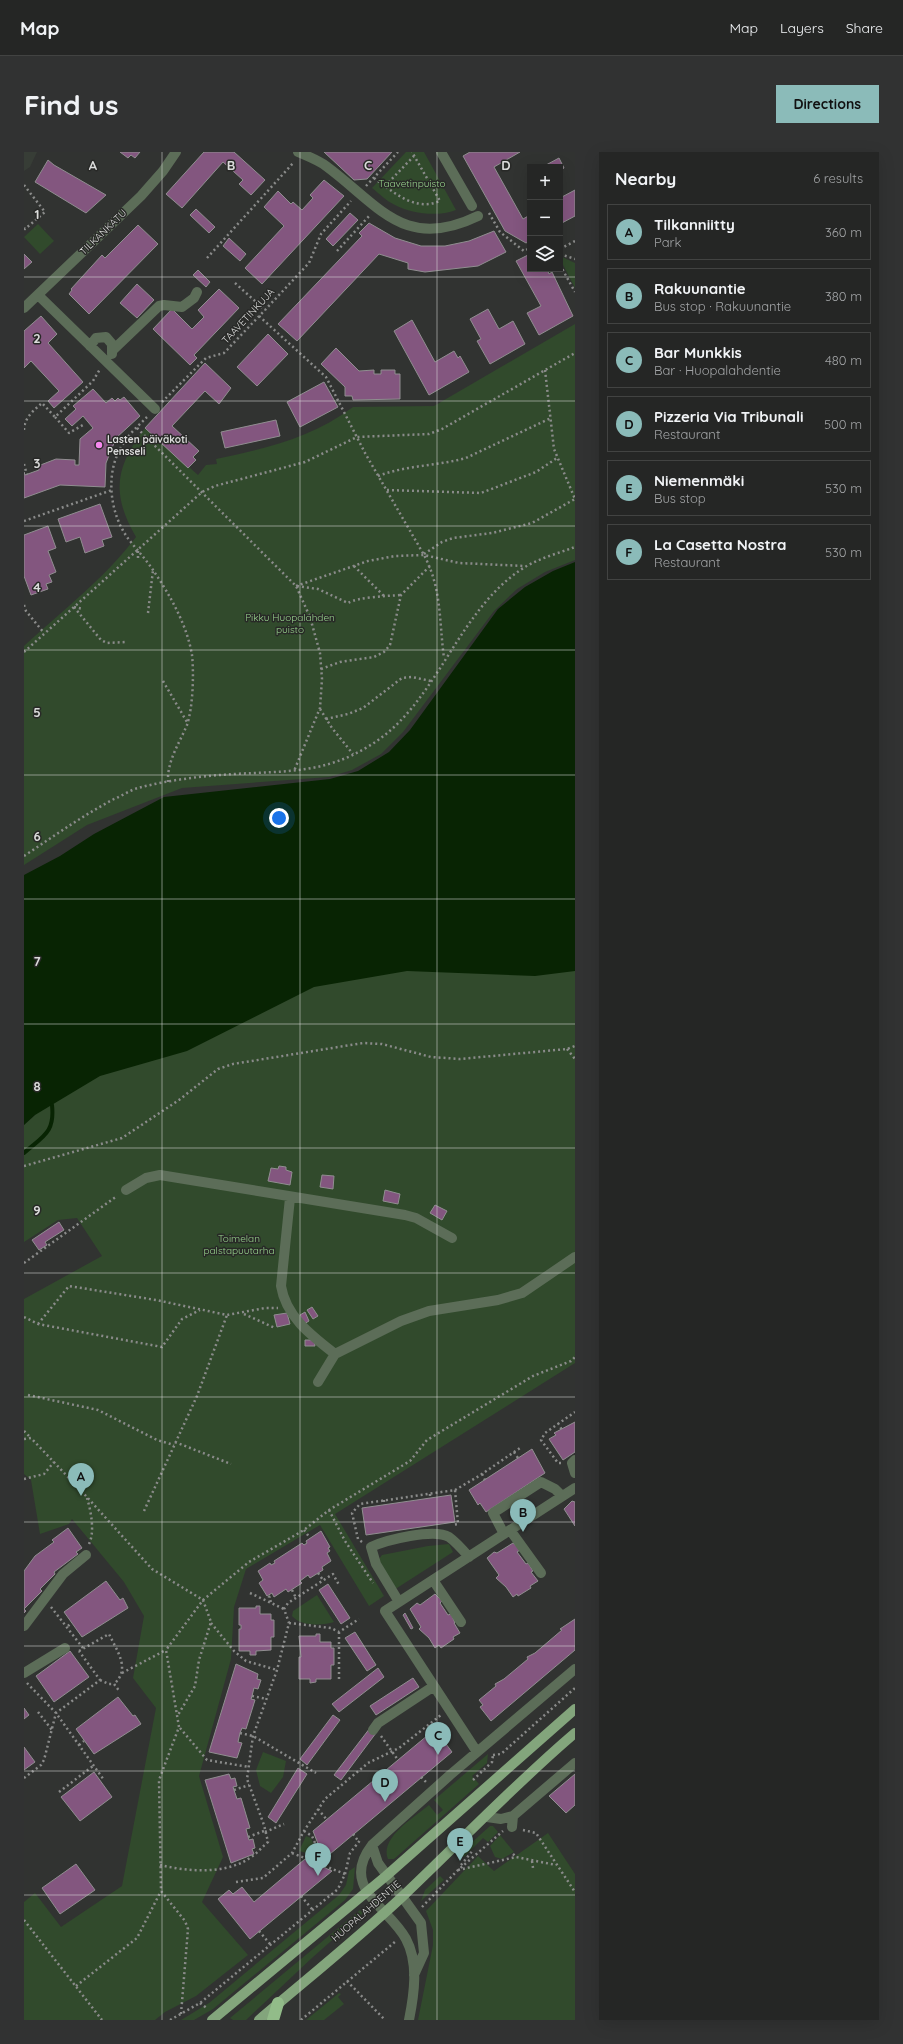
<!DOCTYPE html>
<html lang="en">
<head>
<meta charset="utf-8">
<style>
  body { margin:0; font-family:Quicksand,sans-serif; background:#313232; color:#f1f3f6 }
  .controls { position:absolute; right:12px; top:12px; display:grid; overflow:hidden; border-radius:0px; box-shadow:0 4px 16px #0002 }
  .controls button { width:36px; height:36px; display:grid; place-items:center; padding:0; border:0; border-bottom:1px solid #424342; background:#252625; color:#f1f3f6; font:20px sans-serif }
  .you { position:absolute; left:255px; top:666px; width:14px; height:14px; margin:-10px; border:3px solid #fff; border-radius:50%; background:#1a73e8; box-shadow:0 0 0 6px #1a73e833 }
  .badge { display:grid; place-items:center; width:26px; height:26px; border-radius:50%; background:#8bbbb9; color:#111; font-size:13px; font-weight:700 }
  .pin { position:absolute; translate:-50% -33px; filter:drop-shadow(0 1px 2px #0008) }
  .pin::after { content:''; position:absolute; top:21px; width:14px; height:12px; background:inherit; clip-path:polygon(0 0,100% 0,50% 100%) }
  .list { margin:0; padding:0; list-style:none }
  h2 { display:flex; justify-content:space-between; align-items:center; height:52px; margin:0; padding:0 16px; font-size:17px }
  h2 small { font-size:13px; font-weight:400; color:#a3a5a7 }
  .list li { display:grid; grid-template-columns:26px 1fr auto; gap:12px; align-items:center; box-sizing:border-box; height:56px; margin:0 8px 8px; padding:0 8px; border:1px solid #424342; border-radius:0px }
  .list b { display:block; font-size:15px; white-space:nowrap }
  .list p { margin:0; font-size:13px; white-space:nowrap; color:#a3a5a7 }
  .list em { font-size:13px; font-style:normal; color:#a3a5a7 }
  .icon { flex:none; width:22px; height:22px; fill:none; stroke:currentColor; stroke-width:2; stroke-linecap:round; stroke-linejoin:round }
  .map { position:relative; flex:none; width:551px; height:1868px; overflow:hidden; border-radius:0px }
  header { display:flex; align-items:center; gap:24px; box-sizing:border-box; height:56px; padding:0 20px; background:#252625; border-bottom:1px solid #424342 }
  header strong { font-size:19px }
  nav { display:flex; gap:22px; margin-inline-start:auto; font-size:14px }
  .intro { display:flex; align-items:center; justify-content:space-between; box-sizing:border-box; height:96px; padding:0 24px }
  h1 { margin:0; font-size:28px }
  .button { padding:10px 18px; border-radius:0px; background:#8bbbb9; color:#111; font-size:14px; font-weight:700 }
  main { display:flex; gap:24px; padding:0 24px }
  aside { flex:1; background:#252625; border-radius:0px; box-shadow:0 4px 16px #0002 }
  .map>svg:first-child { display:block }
  .built { fill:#373d36 }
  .green { fill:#314a2c }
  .water { fill:#082403 }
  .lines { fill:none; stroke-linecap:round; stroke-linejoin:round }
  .stream { stroke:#082403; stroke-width:4 }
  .building { fill:#83567f; stroke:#908e90 }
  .path { stroke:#8a8b8a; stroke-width:2.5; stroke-dasharray:2 3; stroke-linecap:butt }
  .minor { stroke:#5c6d58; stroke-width:10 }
  .major { stroke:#83a57c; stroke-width:10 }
  .highway { stroke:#92bc89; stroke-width:12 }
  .grid { fill:none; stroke:#dbdcdb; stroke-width:1; stroke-opacity:0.55 }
  .poi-dot { fill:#f689ee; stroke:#282927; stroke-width:1.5 }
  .labels { text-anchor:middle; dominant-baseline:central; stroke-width:3; stroke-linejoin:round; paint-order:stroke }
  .park-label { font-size:10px; fill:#97d28c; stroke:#282927 }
  .street-label { font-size:10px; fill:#dbdcdb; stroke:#282927 }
  .poi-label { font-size:10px; font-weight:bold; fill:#dbdcdb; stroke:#282927; text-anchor:start }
  .grid-label { font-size:13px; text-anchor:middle; font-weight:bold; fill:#dbdcdb; stroke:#282927; stroke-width:3; stroke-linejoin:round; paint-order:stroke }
</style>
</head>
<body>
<header>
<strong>Map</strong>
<nav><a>Map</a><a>Layers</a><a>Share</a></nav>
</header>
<div class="intro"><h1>Find us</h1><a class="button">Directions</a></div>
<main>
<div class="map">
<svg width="551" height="1868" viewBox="0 0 551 1868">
  <rect width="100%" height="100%" fill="#313331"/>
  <!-- built -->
  <path class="built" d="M0,0h13l-7,15 -6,4z"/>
  <!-- green -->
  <path class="green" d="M382,0h18l32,58c-18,7 -44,4 -61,-5 -9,-4 -15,-11 -23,-17z
    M14,72l16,17 -14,13 -16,-17z
    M536,104l15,7v25l-15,-29z
    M551,172v236l-30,12 -28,17 -23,22 -91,121 -22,22 -29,16 -23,7 -147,11 -95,37 -63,40v-219c38,-35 81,-68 112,-109 -25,-43 -21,-70 9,-109l53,47 8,-10 11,-1 -1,-5c48,-10 96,-21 137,-52l81,-1z
    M551,733v478l-240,151 49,82 -15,10 -49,-81 -74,44 -12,38 -3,52 -32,117 24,81 -21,45 46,53 -52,41 -31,16 -10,8h-131v-118l11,-9 26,34 61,-41 34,-178 -23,-30 11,-62 -20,-34 -52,-63 -3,5 -29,10 -9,-54 -7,-6v-175l78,-43 -25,-38 -19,2 -34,22v-117l11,-10 -11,-33z
    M425,1392l4,8 -56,36h-4l-14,-29 3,-4 46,-9z
    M293,1443l17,27c-11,4 -34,4 -42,-6l1,-5z
    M239,1600l23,9 -3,16 -12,16 -11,-7 -4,-16z
    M464,1602l-1,9 -15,13 7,8 -85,75h-6c-9,-21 27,-42 41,-54l8,10 6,-5 -9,-10z
    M466,1674h3l5,6 -10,10 -5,-4 -19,19 -2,-2 8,-11z
    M524,1681l27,41v146h-157l15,-75v-15l-7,-19 52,-55 16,15z
    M476,1683l14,17 -12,7 -7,-2 -5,-11z
    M282,1684l5,2 7,18 -19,-5z
    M331,1715l-2,22 -8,11 -132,109 -19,11h-13l28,-17 130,-108 7,-10 3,-14z
    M416,1724l4,4 -23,21 4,-11z
    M336,1758l3,3 -50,44 -67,63h-13l-3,-2z
    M315,1841l2,1 -3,3 6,7 -20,16h-18z"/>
  <!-- water -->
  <path class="water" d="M551,410v409l-40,5 -128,-5 -93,16 -127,64 -87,25 -65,39 -11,10v-250l36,-19 34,-22 70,-37 166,-18 28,-8 31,-19 21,-22 88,-121 27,-22 28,-16z"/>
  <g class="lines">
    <!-- stream -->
    <path class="stream" d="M0,1001c19,-17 31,-20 28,-48"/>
  </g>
  <!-- building -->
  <path class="building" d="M96,0h20l-5,6 -4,-3 -3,3z
    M180,0h30l31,28 -14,15 -12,-11 4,-4 -20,-18 -41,46 -16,-14z
    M300,0h68l-25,27 -13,1z
    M446,0h50l-26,15 29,52 7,-4v26l-4,2 -21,-12 -42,-75z
    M535,6l5,10 -4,2v-3h-13l-1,-2z
    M24,8l6,5 52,30 -20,18 -51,-31z
    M300,28l20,16 -82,88 -17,-16 39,-42 -20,-19 14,-16 13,13 2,-2 9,8 11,-12 -3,-3z
    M551,38v26l-15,8v-26z
    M172,57l19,18 -6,6 -19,-18z
    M326,61l8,7 -25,26 -7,-7z
    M345,71l26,15 26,8h24l24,-5 25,-10 12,21 -28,14 -53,6 -17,-3v-6l-29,-9 -82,87 -19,-17 84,-88 -3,-3z
    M114,73l20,19 -69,70 -20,-20 3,-4 -1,-1 31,-34 3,3z
    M205,86l17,16 -6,7 -17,-15z
    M0,102l8,8 -8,7z
    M506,102v15h17l2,5 3,-2 21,44 -34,19 -12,-22 14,-7 -25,-45z
    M174,118l12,12 -4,5 -13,-12z
    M113,132l17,16 -17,18 -17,-15z
    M195,137l20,19 -45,47 3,3 -7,7 -37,-36 19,-20 20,20 12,-12 -6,-7z
    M464,157l11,20 14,-8 12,23 -35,20 -13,-23 4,-2 -11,-20z
    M17,164l16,18 -9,9 35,39 -29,26 -6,-7 11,-10 -28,-30 -7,7v-37z
    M388,168l23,42 19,-11 4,7 2,-2 9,16 -40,23 -35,-64z
    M244,182l20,20 -31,32 -20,-19z
    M312,196l23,23 15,-1v4h7v-4h14v4h5v25l-47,1 -1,-4h-7v-9l-24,-23z
    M181,211l26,25 -12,16 -14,-13 -33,35 27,25 -6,6 3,3 -8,8 -43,-40z
    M300,230l14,25 -38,20 -13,-25z
    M69,237l13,14 6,-5 3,3 3,-3 2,2 4,-3 16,19 -24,22 -10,25 -1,24 -45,-2 -36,13v-26l1,3 14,-5 -1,-4 18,-7 19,1v5h4l1,-26 13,-11 -10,-12 -11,10 -7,-7 11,-10 -3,-3z
    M252,268l4,16 -55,12 -4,-16z
    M76,352l12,33 -10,3 2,6 -19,7 -5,-16 -14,5 -8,-23z
    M24,374l8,22 -8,3 8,21 -7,3 3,7 -6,2 2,5 -17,6 -7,-19v-41z
    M255,1014l7,1v3l6,2 -2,13 -22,-4 3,-13 7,1z
    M298,1023l12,1 -1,13 -13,-2z
    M361,1038l15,4 -2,10 -15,-3z
    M411,1053l12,6 -5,9 -12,-7z
    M35,1070l5,8 -19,12 2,3 -8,5 -7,-10z
    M288,1155l6,9 -5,3 -6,-9z
    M281,1160l4,9 -5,3 -4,-9z
    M263,1161l3,11 -13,3 -3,-12z
    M281,1188h9l1,6h-10z
    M551,1270v30l-12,8 -14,-21 7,-4 -2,-2z
    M508,1297l13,24 -59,39 -6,-9 -2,2 -9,-15z
    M427,1343l4,27 -89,13 -4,-27z
    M548,1349l3,1v24l-11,-17z
    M44,1376l14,20 -6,4 2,2 -24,18 1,2 -15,15 2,2 -18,18 2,2 -2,2v-42l11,-15 19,-14 -2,-2z
    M297,1379l9,16 -2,1 2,3 -3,2 4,8 -9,6 1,3 -13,8 -2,-3 -8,6 2,2 -14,9 -2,-3 -12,8 -2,-4 -5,3 -8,-13 4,-3 -5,-9 12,-8 1,2 4,-2 -1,-2 28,-18 2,2 3,-2 -1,-2z
    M489,1391l7,7 -3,2 9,12 2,-1 5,8 -2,1 7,9 -8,5 1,2 -13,8 -1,-2 -4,3 -7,-10 -10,-9 3,-3 -12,-17 7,-6 3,1z
    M82,1429l14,19 3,-2 5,10 -46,29 -18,-25z
    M304,1432l22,34 -9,6 -22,-34z
    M411,1442l7,7 -2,2 8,12 3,-1 4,9h-1l6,10 -7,4 1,2 -13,9 -2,-3 -4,3 -6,-10 -10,-9 2,-2 -11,-18 7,-6 3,2z
    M232,1454h4v8h11v6h3v17h-3v13l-15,1v4h-6v-4h-11v-22h2v-4h-2v-17h17z
    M381,1461l8,15 -2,1 -8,-14z
    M551,1467v31l-84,71 -11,-14 3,-2 -4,-5 17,-14 -1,-2 9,-5 24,-20 -1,-2 8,-4 27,-23 -2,-1z
    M331,1480l21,33 -9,6 -22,-33z
    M292,1482h4v8h11v6h3v17h-3v14h-15v3l-6,1v-4h-11v-22h2l-2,-21h17z
    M46,1499l19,26 -35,25 -18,-26z
    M212,1512l22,10 -1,5 4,1 -3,9 -4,-1 -2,8 -1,3 4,1 -9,29 -4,-1 -2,5 -2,9 4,1 -5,15 -28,-6z
    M354,1516l6,9 -45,35 -7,-8z
    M389,1526l6,9 -43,28 -6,-9z
    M94,1545l15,19 2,-1 6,9 -47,30 -18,-25z
    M0,1556l5,7 -5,4z
    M309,1563l7,5 -33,45 -7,-6z
    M346,1576l6,5 -35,47 -7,-5z
    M404,1583l18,9 6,8 -128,107 -11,-28z
    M0,1595l11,15 -11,8z
    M274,1616l9,6 -31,49 -8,-6z
    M70,1620l18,25 -32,24 -19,-24z
    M205,1622l2,5 4,-1 2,8 -4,1 4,12 4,-1 9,30 -4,1 3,11 4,-1 2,9 -3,1 2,5 -23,9 -26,-83z
    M551,1622v31l-9,8 -17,-17z
    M281,1707l27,12 -82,68 -32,-40 11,-9 4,4 9,-7 12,15z
    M52,1712l19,26 -35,24 -18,-26z"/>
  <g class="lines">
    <!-- path -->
    <path class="path" d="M350,26c19,14 41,34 66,23l-28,-49
      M0,33l21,27 -20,17 -1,-1
      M342,34l32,-34
      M361,34l29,-30
      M465,61l11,19 24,19 6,-3
      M536,97l15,-8
      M313,99l33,-36
      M536,102l15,5
      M183,106l87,-96
      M536,113l15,27
      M211,131l30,27
      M235,164l67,61 39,76 59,102c18,34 15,66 20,103
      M521,218l9,79 21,50
      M138,250l44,-44 18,-5 41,-43 44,-47 12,-29 30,-33
      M31,265l14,16 14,-8
      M123,265c-8,8 -18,17 -24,27 -18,27 -14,67 4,93 8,11 18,21 26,33 17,25 34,55 39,85 2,19 1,52 -5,70 -8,19 -20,36 -19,57
      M113,276l159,158 14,31 10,36 2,26 -2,29 -26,63
      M0,278c0,-12 10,-20 18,-27l13,14 38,-36 7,-12
      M0,312l3,11
      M354,324c29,-11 59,-10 88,-18l85,-40
      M363,338l94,3 55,-21 21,-14
      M0,369l88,-31
      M114,399v9
      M400,402l18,-12 11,-4 39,-5 40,-10 43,-24
      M330,414l30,30
      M272,434l72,-25 27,-5 29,-1 35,8 66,3
      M273,434l21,3 30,14c10,-6 39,-7 53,-8
      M0,453l2,6 18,22
      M50,455l27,33 6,3 18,-1
      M50,455l9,2
      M124,461l5,-43
      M0,500l178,-160 13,-6 90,-24 52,-25 72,-3 13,-5 133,-76
      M297,517l19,-7 34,-5 10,-5 6,-7 11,-50 29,-29
      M139,529l24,41
      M296,557l12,19 21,26
      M302,567l22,-5 15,-6 39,-30 10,-1 19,4
      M0,704c30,-20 58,-40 90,-57 8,-3 16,-9 24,-11 30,-8 64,-12 96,-14 50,-3 90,0 135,-28 69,-41 87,-136 156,-179 15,-9 34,-14 50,-20
      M543,897l8,10
      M0,1014l98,-28 57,-38 39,-31 15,-5 130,-21 19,1 49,13 29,2 107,-10 8,-3
      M0,1111l93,-67
      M220,1162l31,14
      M0,1165l14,7 124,23 20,-28 18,-9
      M14,1172l31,-38 87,14 71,15 38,-7h13
      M4,1243l70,15 59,30 17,5
      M534,1271l4,7
      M0,1279l7,7
      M0,1287l7,-1 55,58 66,73 51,31 8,22 -12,38 -4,26 -17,29
      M151,1290l56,22
      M490,1300l4,6
      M537,1311h-3l-17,-23 4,-7 30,-21
      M458,1322l3,6
      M0,1327l20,-5 10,-12
      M431,1338l24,-14 41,-28
      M406,1342v4
      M63,1346c4,13 8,34 2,46
      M360,1348v5
      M305,1358l16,31 28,42
      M120,1359l53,-115 30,-81
      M280,1378l6,8
      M338,1390l-4,-3 -6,-26 8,-9 95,-14 3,34 -6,1
      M294,1421l5,7
      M268,1438l4,8
      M226,1441l34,16
      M247,1450l-2,-5 4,-2
      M27,1455l32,41
      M187,1471l23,28 12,10 31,9
      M265,1471l42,5 8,4 20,-13
      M44,1474l3,-3
      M315,1480v50
      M55,1499l30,-17c8,17 22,35 5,50
      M98,1521l44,-23
      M76,1528l9,4h5l6,8
      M3,1531l29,30 48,67
      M228,1544l15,3
      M14,1560l14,18
      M156,1576l27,32 42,7
      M216,1581l13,3 63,37
      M357,1584l17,24
      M55,1593l5,-4
      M469,1603l8,-1 74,-66
      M397,1625l5,5
      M0,1626l17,-13 3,-5 12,-47 44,-33 -21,-29
      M449,1628l19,-18 1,-7
      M210,1638l15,-5
      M35,1640l34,-26
      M294,1657l9,11
      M499,1678l13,3 39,59
      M280,1679l8,5 12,28
      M241,1680l19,-8
      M329,1682l6,8
      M224,1685l16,-6
      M268,1701l53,21
      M489,1702l3,3
      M508,1709l1,7
      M136,1713c30,7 69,10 94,-10 5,-4 9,-9 14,-13l-4,-17 -17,-46 6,-43 24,-66 12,-47 -5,-14 4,-6 45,-29 6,11
      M437,1713l12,-15
      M434,1718l58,-13 40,8
      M212,1730l27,-4 29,-25 12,-22 21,-32 43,-36 31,-15 42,-33
      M277,1744l11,13
      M398,1755l35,-36 46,-40
      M0,1768l78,100
      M235,1779l11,13
      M323,1829l38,39
      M52,1834l61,-48 24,-47
      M176,1851l8,6
      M157,1862l7,-85 -3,-8 -24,-30 -2,-111 20,-53 -13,-77 37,-50 46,-38 55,-32 25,-20 81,-49 17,-21 106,-64 38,-15 4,-4
      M146,1868l30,-17 138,-114 7,-15 5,-21 11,-14
      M277,1868l95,-79"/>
    <!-- minor -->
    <path class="minor" d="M274,0c9,4 20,8 28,14 53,39 78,86 152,50
      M417,0l31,54
      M14,143l117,114
      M0,156l117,-112 22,-25 13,-19
      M66,194l6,-8 10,-1 6,7v10
      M89,198l46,-44 5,-1 18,2 12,-9 3,-6
      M102,1038l20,-12 14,-3 245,40 11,3 36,20
      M266,1046l-9,88c5,31 31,50 54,68
      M294,1230l17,-28 66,-33 28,-10 69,-11 24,-7 53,-36
      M551,1308l-3,3 3,10
      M486,1378l31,43
      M480,1382l-11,-21 48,-31 14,7 7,7
      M409,1428l28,42
      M375,1450l-23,-38 -5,-17c15,-7 63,-19 78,-10 7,5 14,13 20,20
      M0,1474l39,-52 23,-19
      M0,1521l41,-25
      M349,1578l5,-7 56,-37
      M453,1600l-92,-141 190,-123
      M463,1665l14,2 12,-3
      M488,1675l1,-11 62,-53
      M348,1693l6,18 43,60 3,30 -10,22
      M385,1868c5,-25 10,-57 -3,-81 -17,-32 -67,-51 -34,-94l78,-70 125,-106"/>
    <!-- major -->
    <path class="major" d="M188,1868l174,-144 189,-167
      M235,1868c48,-41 98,-81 144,-124 57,-54 112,-112 172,-163"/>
    <!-- highway -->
    <path class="highway" d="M249,1868l5,-17"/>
  </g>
  <!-- grid -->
  <path class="grid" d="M138,0v1868M276,0v1868M413,0v1868M0,125h551M0,249h551M0,374h551M0,498h551M0,623h551M0,747h551M0,872h551M0,996h551M0,1121h551M0,1245h551M0,1370h551M0,1494h551M0,1619h551M0,1743h551"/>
  <!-- markers -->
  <circle class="poi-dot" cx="75" cy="293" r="4"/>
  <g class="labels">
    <!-- park labels -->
    <g class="park-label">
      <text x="388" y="31">Taavetinpuisto</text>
      <text x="266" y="465">Pikku Huopalahden<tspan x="266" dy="12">puisto</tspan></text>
      <text x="215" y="1086">Toimelan<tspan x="215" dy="12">palstapuutarha</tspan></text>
    </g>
    <!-- street labels -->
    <g class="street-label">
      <text transform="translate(79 80) rotate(-44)">TILKANKATU</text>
      <text transform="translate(224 164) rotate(-47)">TAAVETINKUJA</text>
      <text transform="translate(342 1759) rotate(-41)">HUOPALAHDENTIE</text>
    </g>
    <!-- poi labels -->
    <g class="poi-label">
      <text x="83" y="287">Lasten päiväkoti<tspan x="83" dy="12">Pensseli</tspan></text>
    </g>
  </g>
  <g class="grid-label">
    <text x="69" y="18">A</text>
    <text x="207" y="18">B</text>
    <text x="344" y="18">C</text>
    <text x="482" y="18">D</text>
    <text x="13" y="67">1</text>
    <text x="13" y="191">2</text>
    <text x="13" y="316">3</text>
    <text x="13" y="440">4</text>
    <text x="13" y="565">5</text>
    <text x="13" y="689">6</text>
    <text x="13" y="814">7</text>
    <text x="13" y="939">8</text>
    <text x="13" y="1063">9</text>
  </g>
</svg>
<div class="controls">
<button>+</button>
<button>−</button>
<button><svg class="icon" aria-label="layers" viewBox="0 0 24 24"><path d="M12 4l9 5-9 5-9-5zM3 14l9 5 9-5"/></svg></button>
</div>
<div class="you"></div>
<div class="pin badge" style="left:57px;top:1344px">A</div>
<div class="pin badge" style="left:499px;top:1380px">B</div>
<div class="pin badge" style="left:414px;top:1603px">C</div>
<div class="pin badge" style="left:361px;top:1650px">D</div>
<div class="pin badge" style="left:436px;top:1709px">E</div>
<div class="pin badge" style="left:294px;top:1724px">F</div>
</div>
<aside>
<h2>Nearby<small>6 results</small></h2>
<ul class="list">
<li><span class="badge">A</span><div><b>Tilkanniitty</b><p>Park</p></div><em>360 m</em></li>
<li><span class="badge">B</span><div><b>Rakuunantie</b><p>Bus stop · Rakuunantie</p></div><em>380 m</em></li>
<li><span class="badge">C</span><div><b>Bar Munkkis</b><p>Bar · Huopalahdentie</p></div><em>480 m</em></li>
<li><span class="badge">D</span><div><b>Pizzeria Via Tribunali</b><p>Restaurant</p></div><em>500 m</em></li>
<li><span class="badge">E</span><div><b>Niemenmäki</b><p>Bus stop</p></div><em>530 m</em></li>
<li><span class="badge">F</span><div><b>La Casetta Nostra</b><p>Restaurant</p></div><em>530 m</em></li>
</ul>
</aside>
</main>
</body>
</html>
